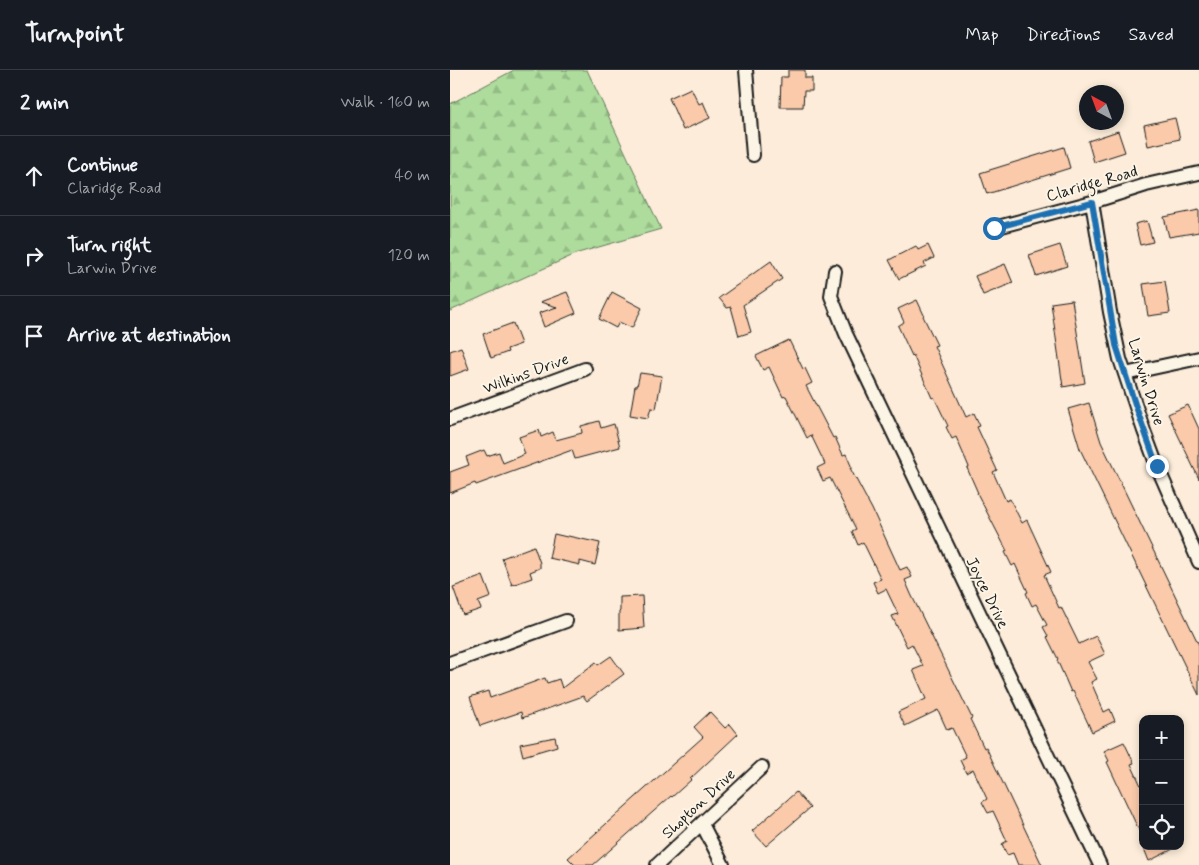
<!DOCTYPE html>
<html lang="en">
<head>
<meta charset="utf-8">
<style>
  body { margin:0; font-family:Mynerve,sans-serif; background:#20242c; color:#f1f3f6 }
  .controls { position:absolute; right:15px; bottom:15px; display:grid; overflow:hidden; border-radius:10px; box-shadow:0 2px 8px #0003 }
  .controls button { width:45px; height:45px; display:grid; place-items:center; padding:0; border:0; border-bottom:1px solid #363941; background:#171b24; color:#f1f3f6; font:25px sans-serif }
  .compass { position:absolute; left:629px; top:15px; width:45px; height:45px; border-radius:50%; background:#171b24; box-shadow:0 2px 8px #0003; rotate:319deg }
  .stop { position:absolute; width:15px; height:15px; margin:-11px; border:4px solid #1f6fb2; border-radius:50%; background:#fff }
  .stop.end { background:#1f6fb2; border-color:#fff; box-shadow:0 1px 5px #0008 }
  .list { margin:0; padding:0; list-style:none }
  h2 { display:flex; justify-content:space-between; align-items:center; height:65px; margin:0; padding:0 20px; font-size:21px }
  h2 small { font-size:16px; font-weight:400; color:#9ea1a6 }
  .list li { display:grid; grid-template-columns:32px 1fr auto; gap:15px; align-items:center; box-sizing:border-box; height:80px; padding:0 20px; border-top:1px solid #363941 }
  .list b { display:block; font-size:19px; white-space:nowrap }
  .list p { margin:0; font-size:16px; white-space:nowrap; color:#9ea1a6 }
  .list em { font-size:16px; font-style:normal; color:#9ea1a6 }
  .icon { flex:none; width:28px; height:28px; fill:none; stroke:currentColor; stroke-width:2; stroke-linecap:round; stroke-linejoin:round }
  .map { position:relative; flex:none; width:749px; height:795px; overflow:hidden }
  header { display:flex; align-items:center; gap:30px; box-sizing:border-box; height:70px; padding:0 25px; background:#171b24; border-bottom:1px solid #363941 }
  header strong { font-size:24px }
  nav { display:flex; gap:28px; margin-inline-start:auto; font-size:18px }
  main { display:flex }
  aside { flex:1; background:#171b24 }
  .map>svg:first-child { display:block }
  .forest { fill:url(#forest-firs); stroke:#647c5c }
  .building { fill:#facaaa; stroke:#1c1c1c }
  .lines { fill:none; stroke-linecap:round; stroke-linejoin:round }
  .street-casing { stroke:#1c1c1c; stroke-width:16 }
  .street { stroke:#fcf5e5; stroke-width:12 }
  .route { stroke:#1f6fb2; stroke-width:6 }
  .labels { text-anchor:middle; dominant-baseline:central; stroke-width:4; stroke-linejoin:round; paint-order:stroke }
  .street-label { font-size:16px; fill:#1c1c1c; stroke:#fcf5e5 }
</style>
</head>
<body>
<header>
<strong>Turnpoint</strong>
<nav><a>Map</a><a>Directions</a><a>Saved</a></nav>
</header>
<main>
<aside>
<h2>2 min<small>Walk · 160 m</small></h2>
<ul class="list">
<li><svg class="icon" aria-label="ahead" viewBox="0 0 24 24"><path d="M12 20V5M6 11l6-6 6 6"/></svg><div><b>Continue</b><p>Claridge Road</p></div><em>40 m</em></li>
<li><svg class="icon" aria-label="right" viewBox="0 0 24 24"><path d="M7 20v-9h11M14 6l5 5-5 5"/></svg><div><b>Turn right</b><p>Larwin Drive</p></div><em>120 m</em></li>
<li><svg class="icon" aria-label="arrive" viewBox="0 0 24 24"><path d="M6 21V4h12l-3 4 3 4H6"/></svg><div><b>Arrive at destination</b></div></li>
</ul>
</aside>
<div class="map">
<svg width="749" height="795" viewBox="0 0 749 795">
  <defs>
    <pattern id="forest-firs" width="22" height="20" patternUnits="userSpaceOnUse" patternTransform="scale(1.25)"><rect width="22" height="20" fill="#addc9c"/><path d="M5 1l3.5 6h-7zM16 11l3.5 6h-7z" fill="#94bc86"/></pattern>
  </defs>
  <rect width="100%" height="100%" fill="#fcecd9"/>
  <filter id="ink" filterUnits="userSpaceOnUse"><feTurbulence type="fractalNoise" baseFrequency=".02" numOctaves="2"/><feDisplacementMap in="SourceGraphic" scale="10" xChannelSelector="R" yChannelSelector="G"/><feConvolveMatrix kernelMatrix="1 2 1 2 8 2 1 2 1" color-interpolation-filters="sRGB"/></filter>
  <g filter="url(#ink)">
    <!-- forest -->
    <path class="forest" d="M64,0h73l74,159 -83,24 -128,58v-207z"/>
    <!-- building -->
    <path class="building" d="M338,0h17v8h7v13h-8l-1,16h-23l1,-30h7z
      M241,18l8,16 4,-2 7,16 -27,12 -14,-32z
      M725,48l5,21 -32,7 -4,-21z
      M668,61l7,21 -31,10 -6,-21z
      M614,77l6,21 -83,26 -7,-21z
      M749,140v22l-30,5 -5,-20z
      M697,151l6,21 -13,3 -5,-21z
      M478,175l6,13 -10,5 2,3 -27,13 -10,-19 27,-14 2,4z
      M610,175l7,21 -31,10 -7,-21z
      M321,191l11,18 -39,26 8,27 -12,4 -8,-29 -4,1 -8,-10z
      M555,194l8,19 -30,12 -8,-19z
      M715,211l5,32 -22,3 -5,-32z
      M117,222l9,21 -32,14 -5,-14 18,-6 -17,-5z
      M162,222l30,16 -10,20 -13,-6 -3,6 -17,-9z
      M467,230l7,15 -1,1 14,29 -3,1 32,71 8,-4 6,13 -3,1 20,43 -4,2 13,29 4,-2 12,24 5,-3 24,52 -7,3 15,33 2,-1 18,37 17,-8 9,18 -17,8 9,17 -6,3 13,30 6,-3 5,12 -23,11 -19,-41 -2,1 -6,-14 -8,-18 1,-1 -11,-22 1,-1 -5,-9 4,-2 -11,-21 -4,2 -6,-13 2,-1 -13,-28 -3,2 -7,-14 2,-1 -30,-58h1l-11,-25 2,-1 -13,-30 -4,2 -6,-12 2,-1 -14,-29 -2,1 -19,-43 -1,1 -14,-30 6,-4 -6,-13z
      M622,230l13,83 -22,4 -12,-84z
      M63,253l8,21 -14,5 1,3 -17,6 -8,-24z
      M339,270l14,29 2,-1 7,15 -6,3 27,52 2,-1 8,18 3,-1 6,14h-2l22,41 28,61 7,-3 5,10 -7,3 6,14 61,124 -2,1 14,29 2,-1 6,13 50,105h-24l-5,-12 -6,2 -5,-11 5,-3 -14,-30 -5,2 -6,-11 5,-3 -14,-30 -7,4 -6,-13 6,-3 -14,-29 -5,2 -9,-20 -33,16 -7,-14 28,-13 -13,-29 10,-4 -11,-22 -5,3 -15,-31 6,-2 -12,-25 -8,4 -5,-11 8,-3 -18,-37 -5,3 -6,-14 4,-2 -26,-51 -7,3 -6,-13 8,-4 -14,-29 -4,3 -21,-42 -3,1 -14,-30 -6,3 -7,-14z
      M11,277l8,22 -19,7v-25z
      M190,303l22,3 -6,33 -5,-1 -3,10 -18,-3 5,-29h2z
      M639,333l12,39 98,203v50l-119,-246 -12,-40z
      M738,335l11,24v50l-31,-65z
      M149,351l2,7 13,-4 6,23 -45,12 -3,-9 -96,35 -1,-2 -25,10v-21l19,-7 -3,-8 18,-7 3,6 12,-4 4,11 22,-9 -6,-17 20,-7 2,7 12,-5 3,8 26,-7 -1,-7z
      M104,464l13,3 1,-1 32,7 -5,22 -15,-4v4l-31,-7z
      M84,476l6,17v5l-10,4 2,6 -20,7 -10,-27z
      M33,506l8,21 -13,5 3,7 -18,6 -10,-28z
      M192,526l2,32 -25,2v-18l1,-1v-14z
      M161,586l13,18 -37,27 -4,-5 -61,22 -1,-6 -41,14 -10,-29 18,-6 2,7 55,-20 2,5 12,-4 3,9 34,-26 2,3z
      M260,642l15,16 5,-4 8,10 -48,45 1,1 -19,17 -1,-1 -78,69h-18l-7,-7 135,-121 -9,-10z
      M105,667l2,9 -34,10 -3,-12z
      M674,672l10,21 -3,1 12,26v49l-36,-77 2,-1 -5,-10z
      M346,722l14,16 -44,38 -14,-15z
      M693,776h36l-30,15z"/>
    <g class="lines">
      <defs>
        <path id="street" d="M296,0l7,85
          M642,132l18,110 10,47 24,72 13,35 42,96
          M544,158l98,-26 54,-17 53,-12
          M385,201l-4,25 15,38 254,531
          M675,304l74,-16
          M0,349l135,-50
          M0,593l116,-42
          M252,754l21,41
          M207,795l105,-98"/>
      </defs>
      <!-- street casing -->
      <use href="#street" class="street-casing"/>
      <!-- street -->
      <use href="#street" class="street"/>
    </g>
  </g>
  <g class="lines" filter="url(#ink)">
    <!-- route -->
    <path class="route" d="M544,158l98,-26 24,143 19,59 22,62"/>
  </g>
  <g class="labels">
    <!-- street labels -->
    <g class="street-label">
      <text transform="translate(642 114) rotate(-16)">Claridge Road</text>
      <text transform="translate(76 304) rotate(-20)">Wilkins Drive</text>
      <text transform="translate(696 312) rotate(73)">Larwin Drive</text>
      <text transform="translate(537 523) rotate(64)">Joyce Drive</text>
      <text transform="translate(249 734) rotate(-43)">Shopton Drive</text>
    </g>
  </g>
</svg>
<div class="controls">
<button>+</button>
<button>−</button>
<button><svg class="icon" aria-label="locate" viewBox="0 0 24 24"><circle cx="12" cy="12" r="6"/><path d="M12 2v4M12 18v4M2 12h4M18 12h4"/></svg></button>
</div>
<svg class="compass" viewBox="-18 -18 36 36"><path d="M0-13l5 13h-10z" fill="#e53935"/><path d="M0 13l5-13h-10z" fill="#9ea1a6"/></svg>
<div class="stop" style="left:544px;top:158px"></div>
<div class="stop end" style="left:707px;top:396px"></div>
</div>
</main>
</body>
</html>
